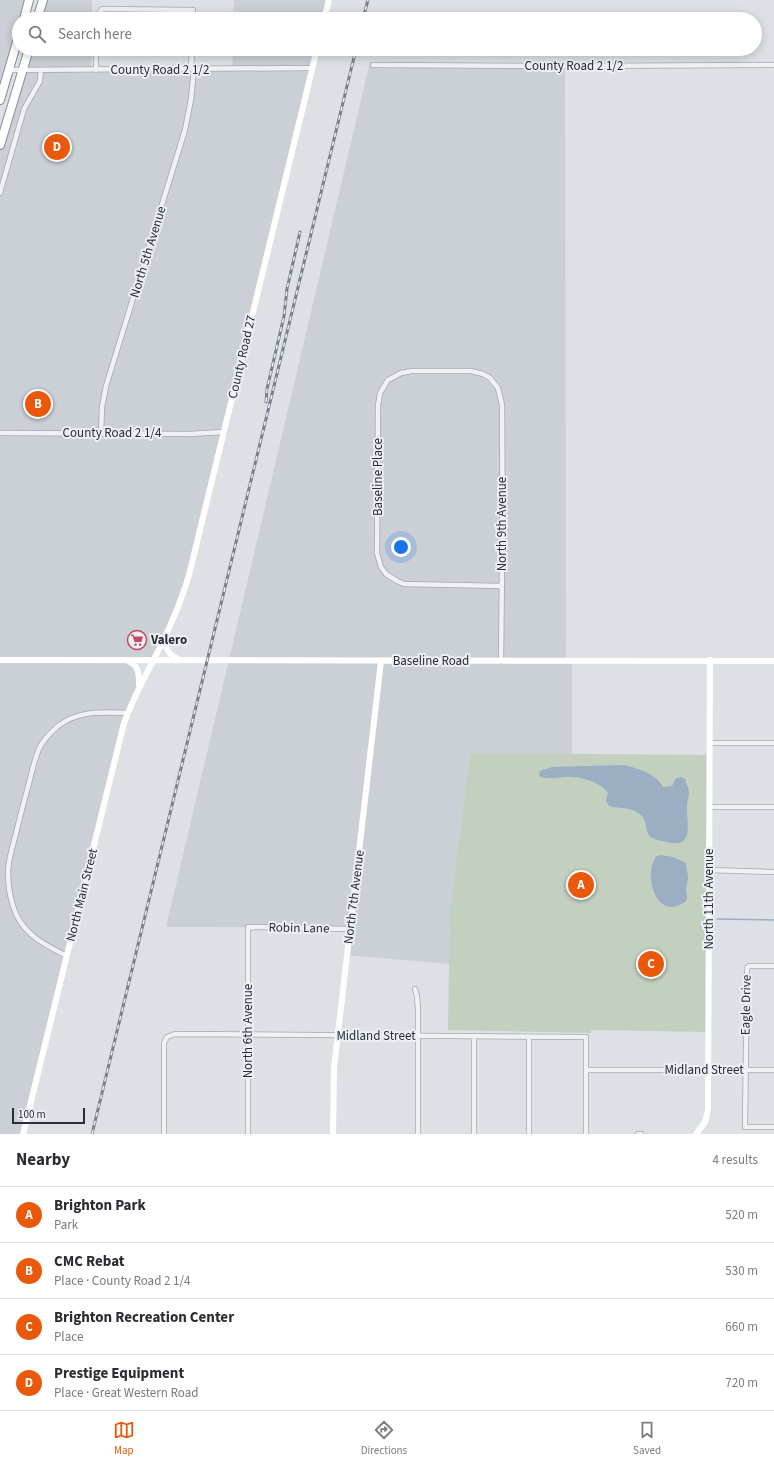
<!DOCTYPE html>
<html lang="en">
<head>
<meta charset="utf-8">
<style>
  body { margin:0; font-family:"Source Sans 3",sans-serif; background:#f2f2f3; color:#2b2b33 }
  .scale { position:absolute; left:12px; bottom:10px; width:73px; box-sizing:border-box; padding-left:4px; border:2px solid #282f3a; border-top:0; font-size:11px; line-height:14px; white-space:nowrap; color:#282f3a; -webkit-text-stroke:3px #eceff3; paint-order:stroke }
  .you { position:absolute; left:401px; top:547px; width:14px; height:14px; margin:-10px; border:3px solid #fff; border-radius:50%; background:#1a73e8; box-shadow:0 0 0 6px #1a73e833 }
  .badge { display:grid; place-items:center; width:26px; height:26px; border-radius:50%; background:#ea580c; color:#fff; font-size:13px; font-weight:700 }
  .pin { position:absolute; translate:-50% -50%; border:2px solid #fff; box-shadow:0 1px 4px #0006 }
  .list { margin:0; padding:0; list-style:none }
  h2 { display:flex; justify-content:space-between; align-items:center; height:52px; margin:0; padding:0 16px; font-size:17px }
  h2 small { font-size:13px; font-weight:400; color:#7c7c81 }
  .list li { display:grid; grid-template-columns:26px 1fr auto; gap:12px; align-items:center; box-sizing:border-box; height:56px; padding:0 16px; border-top:1px solid #e1e1e2 }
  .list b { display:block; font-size:15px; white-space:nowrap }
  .list p { margin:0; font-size:13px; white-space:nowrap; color:#7c7c81 }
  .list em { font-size:13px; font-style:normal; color:#7c7c81 }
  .icon { flex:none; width:22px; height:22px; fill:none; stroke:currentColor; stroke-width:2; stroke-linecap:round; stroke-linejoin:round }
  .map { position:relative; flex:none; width:774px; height:1134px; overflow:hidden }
  .search { position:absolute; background:#fff; box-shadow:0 2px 10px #0003; left:12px; right:12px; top:12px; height:44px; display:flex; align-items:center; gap:10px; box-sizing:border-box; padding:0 14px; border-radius:22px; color:#7c7c81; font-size:15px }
  .sheet { height:276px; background:#fff }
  nav { display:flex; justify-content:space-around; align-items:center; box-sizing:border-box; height:56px; border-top:1px solid #e1e1e2; background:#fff; font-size:11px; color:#7c7c81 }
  nav a { display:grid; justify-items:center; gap:2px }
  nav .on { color:#ea580c }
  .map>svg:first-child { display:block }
  .built { fill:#cbcfd6 }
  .green { fill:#c3cfbf }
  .water { fill:#9baec3 }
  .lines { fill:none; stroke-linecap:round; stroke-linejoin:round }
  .stream { stroke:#9baec3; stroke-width:1.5 }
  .street-casing { stroke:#a3a7ae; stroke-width:6 }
  .highway-casing { stroke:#868e9b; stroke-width:10 }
  .street { stroke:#eff1f4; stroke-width:4.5 }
  .secondary { stroke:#fff; stroke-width:6 }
  .highway { stroke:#fff; stroke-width:8 }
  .rail-casing { stroke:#78808d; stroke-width:3 }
  .rail { stroke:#eceff3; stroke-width:1.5; stroke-dasharray:4.5; stroke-linecap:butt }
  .labels { text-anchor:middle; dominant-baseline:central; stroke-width:4; stroke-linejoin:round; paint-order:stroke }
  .street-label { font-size:13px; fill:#282f3a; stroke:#eceff3 }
  .poi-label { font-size:13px; font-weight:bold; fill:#282f3a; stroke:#eceff3; text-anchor:start }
</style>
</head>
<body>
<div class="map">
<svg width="774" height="1134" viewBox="0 0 774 1134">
  <rect width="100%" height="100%" fill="#dde0e5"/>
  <!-- built -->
  <path class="built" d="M0,0h29l-5,19h-5v16l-19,65z
    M43,0h49v19h-55z
    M234,0h95l-5,19h-91z
    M29,49h63l-1,21 141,-1 1,-20h84l-128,526 -36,86h-25l6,3 5,22 -7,17 -109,431h-23v-989z
    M369,66h196l1,595h6v93l-102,-1 -20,155 -1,56 -102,-9 3,-27 -144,-1h-40z"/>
  <!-- green -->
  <path class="green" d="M470,753l240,2 -2,277 -117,-2v3l-143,-3 2,-122z"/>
  <!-- water -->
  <path class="water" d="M624,765c15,4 31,8 39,22l9,-1 4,-8 5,-1 4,2c1,5 4,8 4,14 0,4 -2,8 -2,12 -1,16 9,45 -20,37 -4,-1 -11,-2 -15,-4 -8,-5 -4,-17 -11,-23 -10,-9 -21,-6 -32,-9l-3,-5 2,-8c-6,-10 -26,-16 -37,-16 -12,-1 -21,4 -32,-1l1,-5 12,-4z
    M661,855l12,2 13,6c0,4 2,10 2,15 0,4 -2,8 -2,12 0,3 2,7 1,9 -1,3 -5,5 -8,6 -25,12 -36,-35 -22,-49z"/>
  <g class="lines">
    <!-- stream -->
    <path class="stream" d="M717,919l57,1"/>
    <defs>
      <path id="street" d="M97,19l1,-5 4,-5 90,1h1v9
        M373,65l192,1 209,-1
        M191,69l1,-20
        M9,70l303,-2
        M96,70v-21
        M0,193l24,-84 16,-28 1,-11
        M0,433l189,1 35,-2
        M101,434l1,-27 4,-21 79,-256 6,-31 3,-30
        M501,661c1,-85 2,-170 1,-256l-4,-17 -8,-10 -7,-4 -12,-3h-59l-11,2 -13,7 -8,13 -2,13 -1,147 4,14 5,7 11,7 7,3 98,2
        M710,743h64
        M709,807h65
        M709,870l65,2
        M67,956c-20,-10 -41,-20 -51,-42 -5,-12 -8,-27 -8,-41 0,-15 6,-30 9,-44 4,-17 9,-34 13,-50 3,-11 5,-22 10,-32 4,-8 11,-15 18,-21 21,-16 45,-14 70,-13
        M774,966h-25l-2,2 -2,159h29
        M415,989l2,7 1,13v125
        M474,1036v98
        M586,1070h188
        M164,1134v-91l3,-6 8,-3 411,3v97
        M248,1134v-207l102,2
        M529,1134v-97
        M638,1134h3"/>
      <path id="highway" d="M24,19l5,-19
        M37,19l6,-19
        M0,100l19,-65
        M0,145l29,-96"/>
    </defs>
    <!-- street casing -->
    <use href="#street" class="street-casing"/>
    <!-- highway casing -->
    <use href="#highway" class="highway-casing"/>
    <!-- street -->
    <use href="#street" class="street"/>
    <!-- secondary -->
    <path class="secondary" d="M324,19l5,-19
      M165,638c0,12 4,17 15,22
      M0,660l774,1
      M128,661c11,5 11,12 11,24
      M23,1134l101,-411c8,-22 18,-41 29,-62 14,-27 27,-56 36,-86l128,-526
      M333,1134l1,-66 47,-407
      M696,1134l9,-12 3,-12 2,-450"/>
    <!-- highway -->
    <use href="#highway" class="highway"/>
    <defs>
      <path id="rail" d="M363,19l5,-19
        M266,402l1,-13 17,-73 3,-27 13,-57
        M92,1134l264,-1085"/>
    </defs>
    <!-- rail casing -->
    <use href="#rail" class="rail-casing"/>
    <!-- rail -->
    <use href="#rail" class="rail"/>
  </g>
  <!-- icons -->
  <defs>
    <symbol id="supermarket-ring" viewBox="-11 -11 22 22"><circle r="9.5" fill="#eceff3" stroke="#c14c5e" stroke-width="1.5"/><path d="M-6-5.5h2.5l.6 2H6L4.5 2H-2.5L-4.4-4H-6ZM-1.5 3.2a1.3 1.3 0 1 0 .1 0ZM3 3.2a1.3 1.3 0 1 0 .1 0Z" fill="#c14c5e"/></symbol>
  </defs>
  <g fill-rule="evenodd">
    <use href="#supermarket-ring" x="126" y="629" width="22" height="22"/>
  </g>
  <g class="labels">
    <!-- street labels -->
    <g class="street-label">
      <text x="574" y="66">County Road 2 1/2</text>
      <text x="160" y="70">County Road 2 1/2</text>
      <text transform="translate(148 252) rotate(-73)">North 5th Avenue</text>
      <text transform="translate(242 357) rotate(-77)">County Road 27</text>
      <text x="112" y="433">County Road 2 1/4</text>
      <text transform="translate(378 477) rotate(-90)">Baseline Place</text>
      <text transform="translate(502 524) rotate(-90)">North 9th Avenue</text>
      <text x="431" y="661">Baseline Road</text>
      <text transform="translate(82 895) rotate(-76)">North Main Street</text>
      <text transform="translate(354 897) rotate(-83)">North 7th Avenue</text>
      <text transform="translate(709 899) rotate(-90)">North 11th Avenue</text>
      <text transform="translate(299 928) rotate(1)">Robin Lane</text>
      <text transform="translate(746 1005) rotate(-89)">Eagle Drive</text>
      <text transform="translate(248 1031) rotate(-90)">North 6th Avenue</text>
      <text x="376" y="1036">Midland Street</text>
      <text x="704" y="1070">Midland Street</text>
    </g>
    <!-- poi labels -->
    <g class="poi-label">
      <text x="151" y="640">Valero</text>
    </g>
  </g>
</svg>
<div class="scale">100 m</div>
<div class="you"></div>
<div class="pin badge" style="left:581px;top:885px">A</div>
<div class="pin badge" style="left:38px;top:404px">B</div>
<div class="pin badge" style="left:651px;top:964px">C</div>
<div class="pin badge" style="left:57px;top:147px">D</div>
<div class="search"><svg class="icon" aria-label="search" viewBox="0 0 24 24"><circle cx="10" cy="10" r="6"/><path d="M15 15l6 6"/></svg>Search here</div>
</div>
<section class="sheet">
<h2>Nearby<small>4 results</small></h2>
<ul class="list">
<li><span class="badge">A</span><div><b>Brighton Park</b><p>Park</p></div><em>520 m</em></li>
<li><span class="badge">B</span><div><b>CMC Rebat</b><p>Place · County Road 2 1/4</p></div><em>530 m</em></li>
<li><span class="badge">C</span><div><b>Brighton Recreation Center</b><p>Place</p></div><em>660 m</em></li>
<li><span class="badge">D</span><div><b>Prestige Equipment</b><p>Place · Great Western Road</p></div><em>720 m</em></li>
</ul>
</section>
<nav>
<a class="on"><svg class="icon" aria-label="map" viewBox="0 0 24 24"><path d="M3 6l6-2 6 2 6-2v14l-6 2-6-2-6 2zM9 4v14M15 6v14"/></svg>Map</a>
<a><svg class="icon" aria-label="directions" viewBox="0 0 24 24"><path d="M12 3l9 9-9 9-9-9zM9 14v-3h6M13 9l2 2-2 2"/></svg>Directions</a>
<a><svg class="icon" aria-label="saved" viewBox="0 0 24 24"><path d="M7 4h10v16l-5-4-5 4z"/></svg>Saved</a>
</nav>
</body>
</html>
